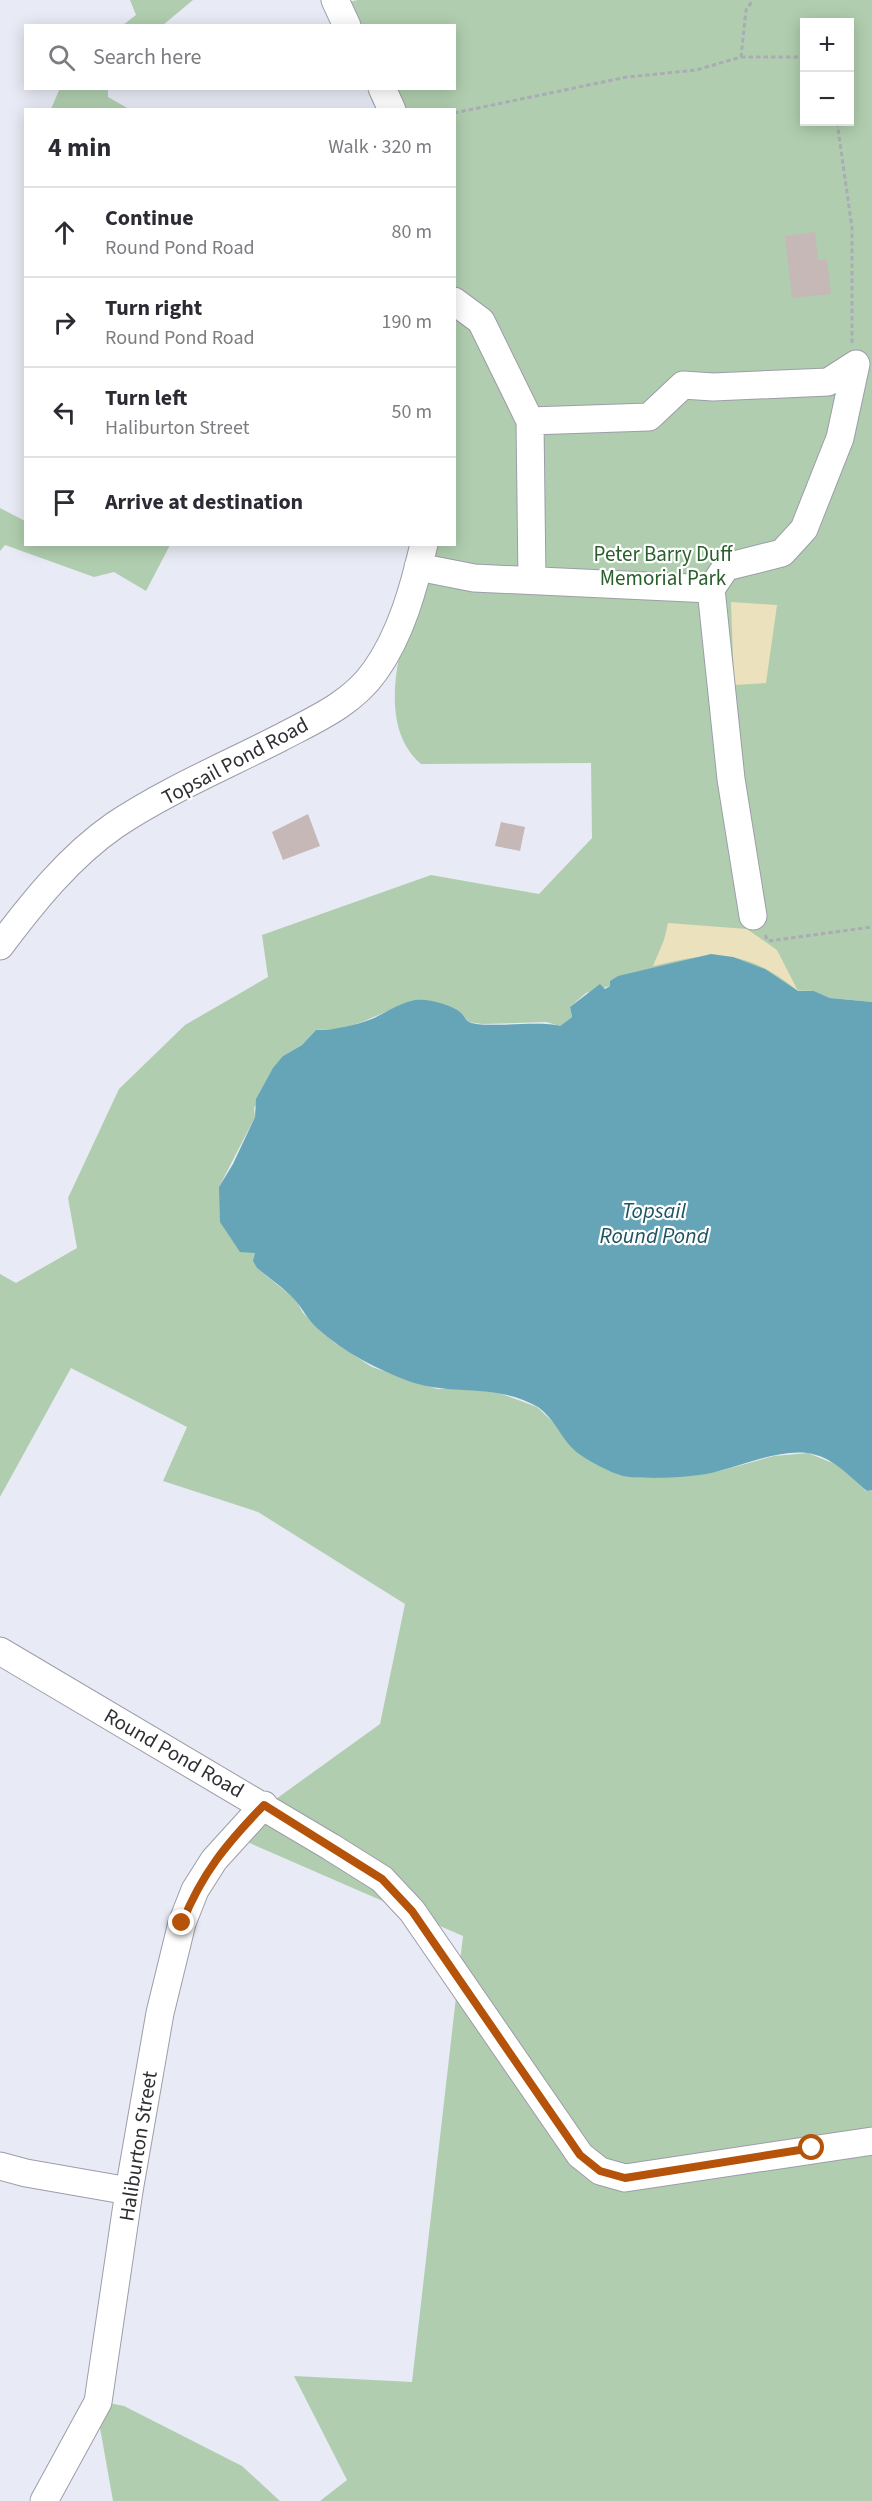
<!DOCTYPE html>
<html lang="en">
<head>
<meta charset="utf-8">
<style>
  body { margin:0; font-family:"Source Sans 3",sans-serif; background:#f2f2f3; color:#2b2b33 }
  .controls { position:absolute; right:18px; top:18px; display:grid; overflow:hidden; border-radius:0px; box-shadow:0 3px 15px #0003 }
  .controls button { width:54px; height:54px; display:grid; place-items:center; padding:0; border:0; border-bottom:2px solid #e1e1e2; background:#fff; color:#2b2b33; font:30px sans-serif }
  .stop { position:absolute; width:18px; height:18px; margin:-14px; border:4px solid #b45309; border-radius:50%; background:#fff }
  .stop.end { background:#b45309; border-color:#fff; box-shadow:0 2px 6px #0008 }
  .list { margin:0; padding:0; list-style:none }
  h2 { display:flex; justify-content:space-between; align-items:center; height:78px; margin:0; padding:0 24px; font-size:26px }
  h2 small { font-size:20px; font-weight:400; color:#7c7c81 }
  .list li { display:grid; grid-template-columns:39px 1fr auto; gap:18px; align-items:center; box-sizing:border-box; height:90px; padding:0 24px; border-top:2px solid #e1e1e2 }
  .list b { display:block; font-size:22px; white-space:nowrap }
  .list p { margin:0; font-size:20px; white-space:nowrap; color:#7c7c81 }
  .list em { font-size:20px; font-style:normal; color:#7c7c81 }
  .icon { flex:none; width:33px; height:33px; fill:none; stroke:currentColor; stroke-width:2; stroke-linecap:round; stroke-linejoin:round }
  .map { position:relative; flex:none; width:872px; height:2501px; overflow:hidden }
  .search { position:absolute; background:#fff; box-shadow:0 3px 15px #0003; left:24px; top:24px; width:432px; height:66px; display:flex; align-items:center; gap:15px; box-sizing:border-box; padding:0 21px; border-radius:0px; color:#7c7c81; font-size:22px }
  .panel { position:absolute; background:#fff; box-shadow:0 3px 15px #0003; left:24px; top:108px; width:432px; height:438px; border-radius:0px }
  .map>svg:first-child { display:block }
  .green { fill:#b0ceaf; fill-rule:evenodd }
  .sand { fill:#ebe1bc }
  .water { fill:#66a5b8 }
  .building { fill:#c5b8b6 }
  .lines { fill:none; stroke-linecap:round; stroke-linejoin:round }
  .minor-casing { stroke:#9c9da8; stroke-width:29 }
  .path { stroke:#aaabb4; stroke-width:3; stroke-dasharray:4.5 3; stroke-linecap:butt }
  .minor { stroke:#fff; stroke-width:27 }
  .route { stroke:#b45309; stroke-width:8 }
  .labels { text-anchor:middle; dominant-baseline:central; stroke-width:4.5; stroke-linejoin:round; paint-order:stroke }
  .park-label { font-size:21px; fill:#285f2b; stroke:#fff }
  .street-label { font-size:21px; fill:#2f2f33; stroke:#fff }
  .water-label { font-size:22px; font-style:italic; fill:#1e5361; stroke:#fff }
</style>
</head>
<body>
<div class="map">
<svg width="872" height="2501" viewBox="0 0 872 2501">
  <rect width="100%" height="100%" fill="#e8eaf5"/>
  <!-- green -->
  <path class="green" d="M130,0h63l-30,25h-40l13,-10z
    M358,0h514v1002l-42,-4 -16,-7 -204,-5 -24,7 -16,14 2,10 -12,9 -14,-4 -64,2 -13,-2 -9,-10 -49,-11 -49,21 -21,7 -25,1 -14,15 -19,11 -29,52 1,9 -36,70 36,65 2,16 39,32 7,13 32,30 37,24 65,22 32,-1 33,6 35,13 17,16 19,26 25,16 30,12 26,1 66,-7 54,-15 34,-3 32,13 26,25 6,-1v1011h-552l27,-21 -53,-104 118,6 51,-446 -218,-95 31,-42 104,-75 25,-120 -147,-92 -95,-31 24,-54 -116,-59 -71,129v-223l16,9 61,-35 -9,-50 51,-109 66,-64 83,-48 -6,-42 169,-60 108,19 53,-56 -1,-75 -170,1c-57,-49 -6,-161 13,-219l20,-1v-434l-49,-1 -9,-20 58,-1v-62l-94,-1 -11,-23zM804,22h46v100h-46z
    M60,88l48,1v8l21,12h-78z
    M0,508l25,13 1,23 144,1 -24,46 -32,-19 -20,5 -89,-32 -5,6z
    M94,2394l10,8 20,4 118,60 38,35h-167z"/>
  <!-- sand -->
  <path class="sand" d="M731,602l46,3 -11,78 -32,2z
    M668,923l79,6 30,21 21,41c-53,-43 -83,-40 -145,-25l11,-26z"/>
  <!-- water -->
  <path class="water" d="M711,954l22,3 32,12 33,22h16l16,7 42,4v488l-5,1c-18,-15 -35,-35 -60,-38 -29,-3 -61,11 -88,18 -24,7 -66,8 -90,6 -14,-1 -47,-19 -56,-28 -13,-13 -19,-31 -35,-42 -40,-24 -86,-11 -127,-25 -35,-13 -66,-29 -94,-54 -9,-8 -14,-19 -22,-28 -11,-12 -26,-22 -38,-32l-4,-7 2,-8 -15,-1 -20,-30 -1,-35 14,-23 22,-47 1,-18 17,-31 10,-12 19,-11 14,-15c15,1 48,-6 62,-14 10,-5 21,-12 33,-15 13,-4 38,3 49,11 3,2 5,7 9,10 13,7 70,-2 91,4l12,-9 -2,-10 30,-23 5,5 5,-3v-5l8,-5z"/>
  <!-- building -->
  <path class="building" d="M815,232l3,28 9,-1 4,35 -39,4 -7,-62z
    M308,814l12,32 -37,14 -11,-28z
    M501,822l24,5 -5,24 -25,-5z"/>
  <g class="lines">
    <defs>
      <path id="minor" d="M335,0l12,26
        M382,88l10,22
        M454,301l27,20 49,100 2,159
        M530,421l119,-4 34,-32 30,2 115,-5 28,-18
        M418,567l56,11 237,11 15,-22 56,-14 22,-24 36,-91 16,-74
        M711,589l20,190 22,137
        M0,946c33,-44 69,-89 115,-121 51,-34 110,-59 165,-87 34,-18 72,-34 95,-67 26,-36 39,-84 49,-127
        M0,1651l331,196 51,32 30,32 168,244 20,16 25,7 247,-37
        M0,2166l26,7 103,18
        M44,2501l54,-99 31,-211 31,-178 22,-90 13,-33 19,-30 50,-55"/>
    </defs>
    <!-- minor casing -->
    <use href="#minor" class="minor-casing"/>
    <!-- path -->
    <path class="path" d="M741,57h63
      M454,113l173,-36 69,-7 45,-13 5,-47 7,-10
      M837,122l15,106v116
      M765,935l3,6 104,-14"/>
    <!-- minor -->
    <use href="#minor" class="minor"/>
  </g>
  <g class="lines">
    <!-- route -->
    <path class="route" d="M182,1923c20,-50 45,-80 82,-118l118,74 30,32 168,244 20,16 25,7 187,-30"/>
  </g>
  <g class="labels">
    <!-- park labels -->
    <g class="park-label">
      <text x="663" y="554">Peter Barry Duff<tspan x="663" dy="24">Memorial Park</tspan></text>
    </g>
    <!-- street labels -->
    <g class="street-label">
      <text transform="translate(235 761) rotate(-28)">Topsail Pond Road</text>
      <text transform="translate(174 1753) rotate(30)">Round Pond Road</text>
      <text transform="translate(138 2146) rotate(-81)">Haliburton Street</text>
    </g>
    <!-- water labels -->
    <g class="water-label">
      <text x="654" y="1211">Topsail<tspan x="654" dy="25">Round Pond</tspan></text>
    </g>
  </g>
</svg>
<div class="controls">
<button>+</button>
<button>−</button>
</div>
<div class="stop" style="left:812px;top:2148px"></div>
<div class="stop end" style="left:182px;top:1923px"></div>
<div class="search"><svg class="icon" aria-label="search" viewBox="0 0 24 24"><circle cx="10" cy="10" r="6"/><path d="M15 15l6 6"/></svg>Search here</div>
<section class="panel">
<h2>4 min<small>Walk · 320 m</small></h2>
<ul class="list">
<li><svg class="icon" aria-label="ahead" viewBox="0 0 24 24"><path d="M12 20V5M6 11l6-6 6 6"/></svg><div><b>Continue</b><p>Round Pond Road</p></div><em>80 m</em></li>
<li><svg class="icon" aria-label="right" viewBox="0 0 24 24"><path d="M7 20v-9h11M14 6l5 5-5 5"/></svg><div><b>Turn right</b><p>Round Pond Road</p></div><em>190 m</em></li>
<li><svg class="icon" aria-label="left" viewBox="0 0 24 24"><path d="M17 20v-9H6M10 6l-5 5 5 5"/></svg><div><b>Turn left</b><p>Haliburton Street</p></div><em>50 m</em></li>
<li><svg class="icon" aria-label="arrive" viewBox="0 0 24 24"><path d="M6 21V4h12l-3 4 3 4H6"/></svg><div><b>Arrive at destination</b></div></li>
</ul>
</section>
</div>
</body>
</html>
